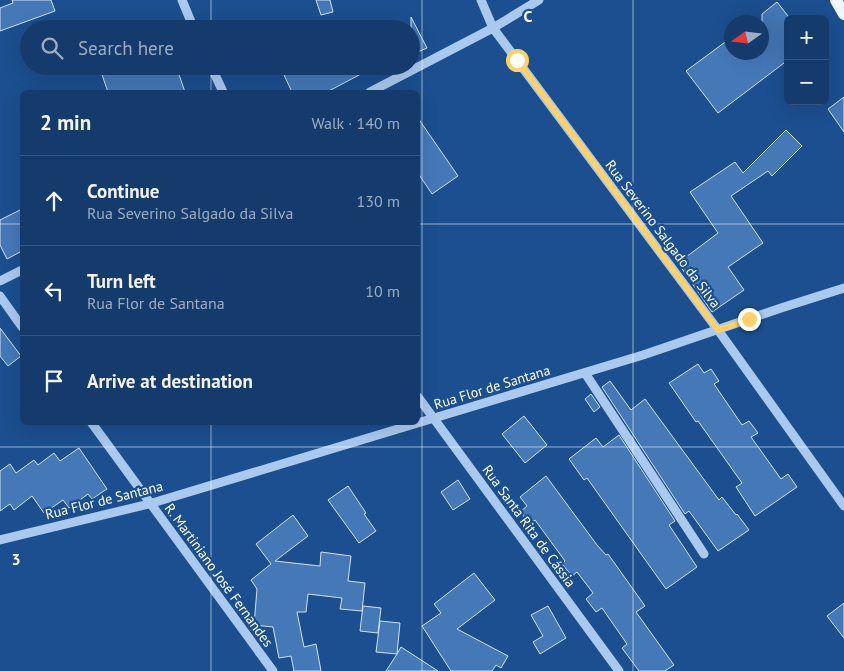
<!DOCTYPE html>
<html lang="en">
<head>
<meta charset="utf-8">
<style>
  body { margin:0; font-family:"PT Sans",sans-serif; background:#1d4271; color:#f1f3f6 }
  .controls { position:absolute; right:15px; top:15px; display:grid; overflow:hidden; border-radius:8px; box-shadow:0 5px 20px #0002 }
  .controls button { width:45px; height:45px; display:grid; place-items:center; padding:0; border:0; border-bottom:1px solid #33557e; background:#143b6b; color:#f1f3f6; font:25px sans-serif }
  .compass { position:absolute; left:724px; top:15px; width:45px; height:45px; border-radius:50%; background:#143b6b; box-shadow:0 5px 20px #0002; rotate:256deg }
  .stop { position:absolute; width:15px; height:15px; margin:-11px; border:4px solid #ffd166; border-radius:50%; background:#fff }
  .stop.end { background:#ffd166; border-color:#fff; box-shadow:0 1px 5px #0008 }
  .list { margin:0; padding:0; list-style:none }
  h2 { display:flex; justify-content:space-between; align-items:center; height:65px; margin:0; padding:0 20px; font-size:21px }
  h2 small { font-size:16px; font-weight:400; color:#9dadc1 }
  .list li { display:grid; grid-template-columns:32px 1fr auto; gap:15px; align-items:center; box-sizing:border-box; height:90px; padding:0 20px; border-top:1px solid #33557e }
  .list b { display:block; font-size:19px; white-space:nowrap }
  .list p { margin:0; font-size:16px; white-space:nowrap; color:#9dadc1 }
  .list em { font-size:16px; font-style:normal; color:#9dadc1 }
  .icon { flex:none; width:28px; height:28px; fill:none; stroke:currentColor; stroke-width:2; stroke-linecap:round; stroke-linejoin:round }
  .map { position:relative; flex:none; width:844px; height:671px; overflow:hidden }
  .search { position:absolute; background:#143b6b; box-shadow:0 5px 20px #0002; left:20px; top:20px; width:400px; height:55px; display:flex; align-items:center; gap:12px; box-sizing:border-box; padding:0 18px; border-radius:28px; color:#9dadc1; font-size:19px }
  .panel { position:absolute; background:#143b6b; box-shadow:0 5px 20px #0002; left:20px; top:90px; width:400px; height:335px; border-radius:8px }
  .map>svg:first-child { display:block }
  .building { fill:#4478b7; stroke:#cfe3fa }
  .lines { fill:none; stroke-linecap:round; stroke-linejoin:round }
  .minor { stroke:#a9c9ee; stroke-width:9 }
  .major { stroke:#f0f6ff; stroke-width:12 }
  .route { stroke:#ffd166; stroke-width:6 }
  .grid { fill:none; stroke:#fff; stroke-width:1; stroke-opacity:0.55 }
  .labels { text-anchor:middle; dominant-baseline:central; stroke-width:4.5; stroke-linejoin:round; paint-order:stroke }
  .street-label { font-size:14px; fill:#fff; stroke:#1b4f8f }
  .grid-label { font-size:16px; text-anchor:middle; font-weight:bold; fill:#fff; stroke:#1b4f8f; stroke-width:4.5; stroke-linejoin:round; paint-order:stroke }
</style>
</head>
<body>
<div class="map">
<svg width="844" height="671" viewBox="0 0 844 671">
  <rect width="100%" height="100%" fill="#1b4f8f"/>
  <!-- building -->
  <path class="building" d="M12,0h39l4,11 -55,20v-23l13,-5z
    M316,0h14l3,12 -12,3z
    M777,2l11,14v44l-70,53 -32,-42 46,-34v15h30v-38z
    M411,17l16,31 -16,7z
    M99,66h77l9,26h-77z
    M303,66h73l-49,26h-35l-8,-17z
    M844,97v35l-16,-23z
    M418,118l40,58 -26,18 -14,-21z
    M786,130l16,16 -30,30 -4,-5 -37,25 32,47 -35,24 16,23 -32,22 -34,-49 40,-30 -28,-41 45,-30 8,11z
    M22,209v42l-15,8 -7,-14v-25z
    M0,328l21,28 -13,10 -8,-10z
    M698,364l6,9 7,-4 8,12 -5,3 28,41 7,-4 9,12 -7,4 30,42 7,-5 9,13 -42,29 -19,-29 6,-4 -44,-62 -2,1 -27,-39z
    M610,381l21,29 14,-11 74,101 3,-3 14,18 1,-1 12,16 -31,21 -29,-40 -4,3 -83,-127z
    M591,394l9,13 -6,5 -9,-13z
    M524,416l23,29 -22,18 -23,-29z
    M619,435l56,86 -6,4 28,42 -31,22 -79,-111 -3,2 -15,-21 27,-21 7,9z
    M79,448l28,41 -15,10 -4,-5 -19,14 -6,-8 -19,13 -12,-17 -18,14 -4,-6 -10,7v-40l10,-7 6,9 18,-13 4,5 16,-12 6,8z
    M546,476l51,69 9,10 2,-1 37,52 -9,6 38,53 -9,6h-26l-17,-23 5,-4 -25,-36 -6,4 -10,-13 7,-6 -16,-21 -5,4 -10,-12 3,-3 -30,-41 -5,4 -10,-12 7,-6 -7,-9z
    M458,480l12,19 -17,11 -12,-18z
    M348,486l18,27 -2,1 12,17 -17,12 -31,-43z
    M293,515l15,21 -33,25 45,5 1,-14 30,4 -3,25 17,2 -3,28 -22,-2 2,-11 -34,-4 -2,18h-9l7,35 12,-3 5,27h-27l-3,-15 -12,2 -6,-31 -19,-2 3,-36 -6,-9 20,-16 -15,-20z
    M474,573l21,27 -38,29 51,27 -7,12 -5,-3 -4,6h-41l-29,-45 19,-13 -7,-9z
    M844,603v35l-17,-22z
    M363,606l18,2 -3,25 -18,-2z
    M548,606l18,32 -26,16 -7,-12 10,-6 -12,-21z
    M380,621l20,2 -3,31 4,-7 37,24h-52l11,-17 -21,-2z"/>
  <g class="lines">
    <!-- minor -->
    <path class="minor" d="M182,0l12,29
      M481,0l12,28 225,302 126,176
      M211,66l12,26
      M370,92l123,-64 46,-28
      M0,281l22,-11
      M0,296l22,31
      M585,373l119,181
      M418,397l201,274
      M91,422l182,249
      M0,540l149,-36 494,-149 138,-47 63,-20"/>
    <!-- major -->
    <path class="major" d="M836,0l8,14"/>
  </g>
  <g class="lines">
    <!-- route -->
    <path class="route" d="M517,60l201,270 31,-11"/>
  </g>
  <!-- grid -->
  <path class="grid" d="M211,0v29M422,0v671M633,0v671M211,66v26M0,224h22M418,224h426M211,422v249M0,447h844"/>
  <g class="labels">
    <!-- street labels -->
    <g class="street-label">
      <text transform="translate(663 234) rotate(53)">Rua Severino Salgado da Silva</text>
      <text transform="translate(492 387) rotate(-17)">Rua Flor de Santana</text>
      <text transform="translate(104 500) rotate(-14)">Rua Flor de Santana</text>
      <text transform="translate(529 526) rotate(54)">Rua Santa Rita de Cássia</text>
      <text transform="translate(219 575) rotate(54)">R. Martiniano José Fernandes</text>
    </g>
  </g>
  <g class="grid-label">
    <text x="528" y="22">C</text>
    <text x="16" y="565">3</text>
  </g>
</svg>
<div class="controls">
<button>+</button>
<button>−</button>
</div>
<svg class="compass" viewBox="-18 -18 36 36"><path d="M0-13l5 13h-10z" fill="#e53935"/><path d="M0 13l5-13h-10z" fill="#9dadc1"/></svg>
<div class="stop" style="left:517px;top:60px"></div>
<div class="stop end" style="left:749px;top:319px"></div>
<div class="search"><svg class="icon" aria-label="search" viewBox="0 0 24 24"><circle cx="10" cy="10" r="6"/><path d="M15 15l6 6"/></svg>Search here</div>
<section class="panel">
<h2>2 min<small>Walk · 140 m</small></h2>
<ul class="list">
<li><svg class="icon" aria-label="ahead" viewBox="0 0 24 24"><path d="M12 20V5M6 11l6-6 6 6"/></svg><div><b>Continue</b><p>Rua Severino Salgado da Silva</p></div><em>130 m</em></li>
<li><svg class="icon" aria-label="left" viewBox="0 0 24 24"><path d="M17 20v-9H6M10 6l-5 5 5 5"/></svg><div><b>Turn left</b><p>Rua Flor de Santana</p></div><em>10 m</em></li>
<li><svg class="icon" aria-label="arrive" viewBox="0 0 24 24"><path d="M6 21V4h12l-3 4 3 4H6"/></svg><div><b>Arrive at destination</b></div></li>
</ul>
</section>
</div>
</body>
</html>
